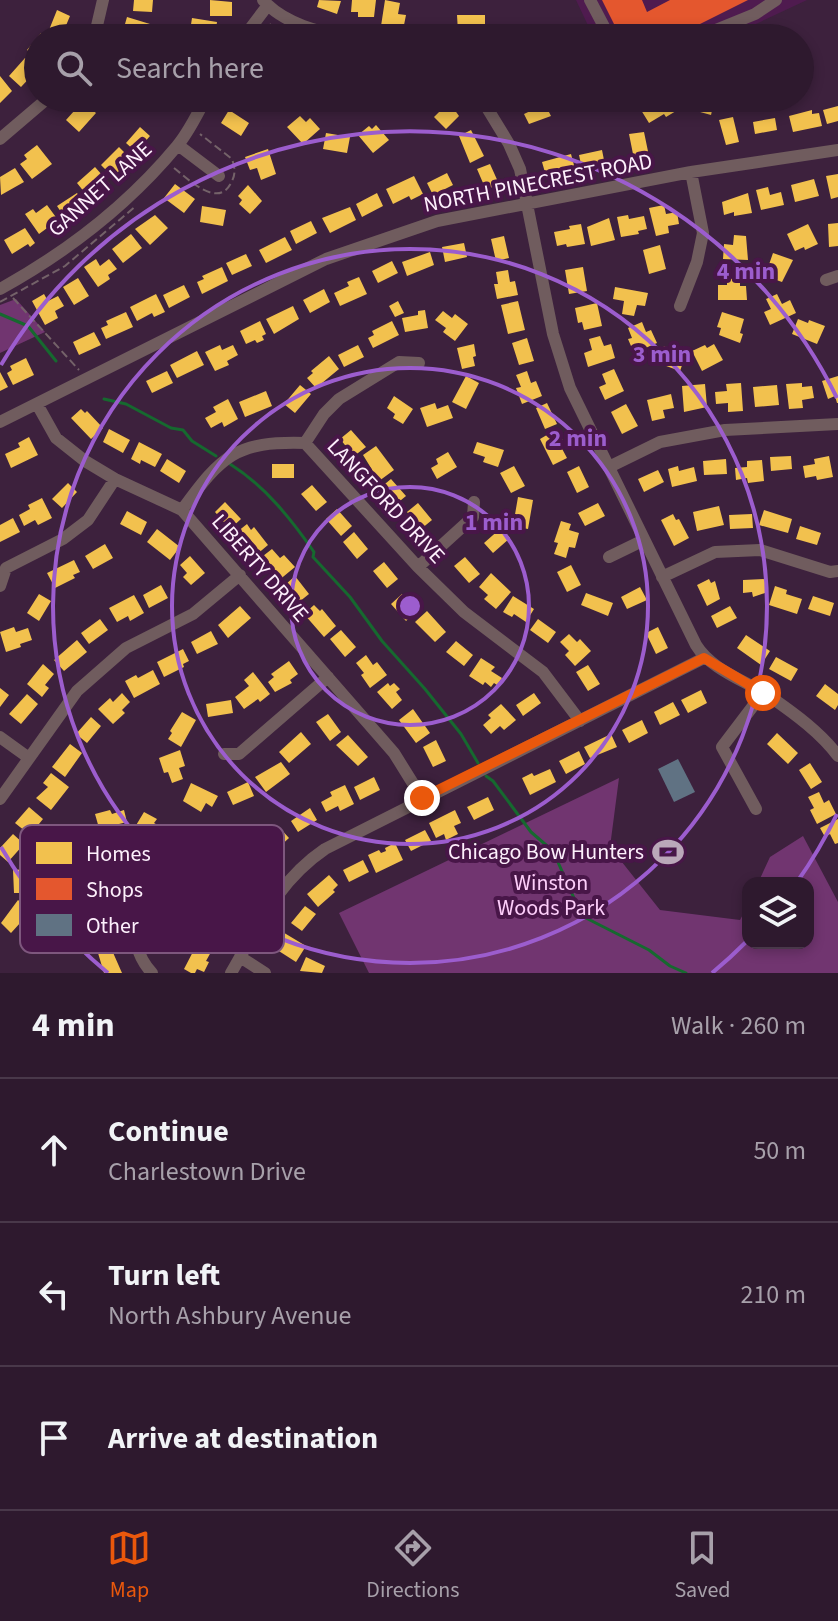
<!DOCTYPE html>
<html lang="en">
<head>
<meta charset="utf-8">
<style>
  body { margin:0; font-family:"Source Sans 3",sans-serif; background:#3a263a; color:#f1f3f6 }
  .controls { position:absolute; right:24px; bottom:24px; display:grid; overflow:hidden; border-radius:16px; box-shadow:0 4px 12px #0003 }
  .controls button { width:72px; height:72px; display:grid; place-items:center; padding:0; border:0; border-bottom:2px solid #49384a; background:#2e192e; color:#f1f3f6; font:40px sans-serif }
  .stop { position:absolute; width:24px; height:24px; margin:-18px; border:6px solid #ea580c; border-radius:50%; background:#fff }
  .stop.end { background:#ea580c; border-color:#fff; box-shadow:0 2px 8px #0008 }
  .list { margin:0; padding:0; list-style:none }
  h2 { display:flex; justify-content:space-between; align-items:center; height:104px; margin:0; padding:0 32px; font-size:34px }
  h2 small { font-size:26px; font-weight:400; color:#a7a0aa }
  .list li { display:grid; grid-template-columns:52px 1fr auto; gap:24px; align-items:center; box-sizing:border-box; height:144px; padding:0 32px; border-top:2px solid #49384a }
  .list b { display:block; font-size:30px; white-space:nowrap }
  .list p { margin:0; font-size:26px; white-space:nowrap; color:#a7a0aa }
  .list em { font-size:26px; font-style:normal; color:#a7a0aa }
  .icon { flex:none; width:44px; height:44px; fill:none; stroke:currentColor; stroke-width:2; stroke-linecap:round; stroke-linejoin:round }
  .map { position:relative; flex:none; width:838px; height:973px; overflow:hidden }
  .search { position:absolute; background:#2e192e; box-shadow:0 4px 12px #0003; left:24px; right:24px; top:24px; height:88px; display:flex; align-items:center; gap:20px; box-sizing:border-box; padding:0 28px; border-radius:44px; color:#a7a0aa; font-size:30px }
  .sheet { height:536px; background:#2e192e }
  nav { display:flex; justify-content:space-around; align-items:center; box-sizing:border-box; height:112px; border-top:2px solid #49384a; background:#2e192e; font-size:22px; color:#a7a0aa }
  nav a { display:grid; justify-items:center; gap:4px }
  nav .on { color:#ea580c }
  .map>svg:first-child { display:block }
  .built { fill:#4f1b4f }
  .green { fill:#713570 }
  .homes { fill:#f2c14e }
  .shops { fill:#e4572e }
  .lines { fill:none; stroke-linecap:round; stroke-linejoin:round }
  .stream { stroke:#16692f; stroke-width:3 }
  .building { fill:#607283 }
  .path { stroke:#746269; stroke-width:2; stroke-dasharray:8 4; stroke-linecap:butt }
  .minor { stroke:#705c5e; stroke-width:12 }
  .route { stroke:#ea580c; stroke-width:10 }
  .ring { fill:none; stroke:#9c5dce; stroke-width:4 }
  .labels { text-anchor:middle; dominant-baseline:central; stroke-width:8; stroke-linejoin:round; paint-order:stroke }
  .street-label { font-size:22px; fill:#fdf0fc; stroke:#481648 }
  .poi-label { font-size:22px; fill:#fdf0fc; stroke:#481648; text-anchor:end }
  .park-label { font-size:22px; fill:#fdcefa; stroke:#481648 }
  .key { fill:#481648; stroke:#7e577e; stroke-width:2 }
  .key-label { font-size:22px; fill:#fdf0fc }
  .centre { fill:#9c5dce; stroke:#481648; stroke-width:4 }
  .ring-label { font-size:24px; text-anchor:middle; font-weight:bold; fill:#9c5dce; stroke:#481648; stroke-width:8; stroke-linejoin:round; paint-order:stroke }
</style>
</head>
<body>
<div class="map">
<svg width="838" height="973" viewBox="0 0 838 973">
  <rect width="100%" height="100%" fill="#3d213d"/>
  <!-- built -->
  <path class="built" d="M576,0h231l-81,38h-132z"/>
  <!-- green -->
  <path class="green" d="M16,299l29,33 -45,21v-48z
    M619,778l-9,69 50,63 80,10 8,-15v38h60v-60h-50l12,-26 33,-21 35,66v71h-469l-30,-60z"/>
  <!-- homes -->
  <path class="homes" d="M134,0h19l-1,12 -19,-1z
    M210,0l22,2v14h-22z
    M319,0l22,1 -4,13 -20,-7z
    M352,0h24l-2,17h-16v-5h-7z
    M385,0l15,3 -2,11 8,1 -3,15 -22,-4z
    M57,10l13,6 -8,19 -13,-5z
    M457,15h28v9h4v12l-13,1v-5h-18z
    M127,17l23,7 -4,13 -16,1 1,-4 -8,-3z
    M192,18l25,4 -2,14 -10,-2v4h-13l1,-6 -3,-1z
    M41,33l6,5h-9v21l-11,-9z
    M25,58l13,11 -17,18 -12,-11z
    M0,76l12,15 -12,12z
    M95,98h20l-13,11 -10,-8z
    M239,98h23l-6,11z
    M414,98h18l-5,13 -15,-6z
    M515,98h22l-16,10z
    M653,98h15l8,13 -10,6 -2,-3 -15,9 -8,-13 14,-8z
    M685,98h30l-4,17 -29,-8z
    M83,101l13,12 -17,19 -13,-12z
    M449,102l10,14 -13,13 -12,-12z
    M545,104l6,12 -22,8 -5,-10z
    M838,106v15l-11,3 -4,-14z
    M229,110l20,13 -8,13 -20,-13z
    M812,110v4l7,-1 3,13 -29,6 -4,-16z
    M300,116l6,6 4,-4 10,11 -17,15 -16,-17z
    M733,117l6,25 -13,3 -7,-25z
    M775,118l2,12 -22,4 -2,-12z
    M376,125l13,15 -16,13 -15,-18 11,-9 3,3z
    M140,127l10,9 -14,16 -10,-9z
    M471,130l13,26 -14,7 -11,-27z
    M644,132l6,29 -15,3 -6,-30z
    M326,133l24,4 -3,16 -24,-4z
    M37,145l15,19 -20,15 -12,-15 7,-5 -3,-4z
    M119,147l12,12 -18,18 -12,-12z
    M268,149l8,25 -15,6 -4,-12 -7,2 -5,-13z
    M602,150l3,15 -23,4 -3,-14z
    M571,154l4,15 -29,7 -4,-14z
    M490,164l9,20 -13,6 -9,-21z
    M95,167l15,17 -21,14 -12,-15z
    M15,168l9,14 -23,13 -1,-18z
    M447,173l6,12 -20,10 -6,-12z
    M838,174v23l-7,2 -5,-23z
    M414,176l9,18 -12,6 -2,-4 -16,8 -7,-15z
    M814,179l5,17 -24,6 -4,-17z
    M175,184l20,15 -11,14 -20,-15z
    M248,185l14,16 -12,13 -11,-10 3,-4 -4,-4z
    M768,187l2,8 11,-3 3,13 -23,5 -5,-20z
    M77,193l7,11 -19,14 -8,-12z
    M377,193l6,13 -21,11 -6,-13z
    M748,193l4,20 -18,3v-4l-10,3 -2,-13z
    M47,205l11,15 -19,14 -14,-20 8,-5 3,4z
    M664,205l2,9 11,-2 2,12 -11,2 1,7 -13,3 -7,-28z
    M202,206l24,4 -3,16 -23,-4z
    M350,207l6,13 -26,13 -8,-15z
    M155,215l13,13 -18,17 -15,-16z
    M628,215l1,4 15,-3 3,13 -9,2 1,3 -18,3 -4,-20z
    M609,218l6,22 -24,6 -4,-19z
    M311,221l6,12 -21,11 -6,-13z
    M838,223v23l-9,1 -1,-23z
    M581,224l4,20 -18,3 -1,-3 -9,2 -3,-14 16,-3 -1,-3z
    M808,224l10,20 -13,6 -1,-3 -9,4 -8,-17z
    M25,228l10,15 -5,4 -2,-3 -16,10 -8,-14z
    M131,234l11,14 -19,15 -11,-14z
    M734,235l12,1 2,24 -25,-1 1,-15 9,1z
    M504,236l5,22 -13,3 -5,-22z
    M285,237l7,13 -26,13 -7,-13z
    M464,243l3,14 -22,5 -3,-15z
    M660,245l6,24 -17,5 -6,-24z
    M430,252l4,13 -27,11 -5,-14z
    M773,253l20,7 -11,22 -17,-6z
    M246,254l6,12 -20,9 -6,-12z
    M96,259l4,7 9,-7 8,10 -9,6 2,4 -12,8 -14,-20z
    M392,261l6,12 -20,10 -6,-12z
    M222,267l6,14 -26,13 -5,-12 7,-3 -2,-3z
    M583,267l4,24 -18,3 -4,-24z
    M508,270l2,12 5,-1 3,14 -21,4 -3,-15h4l-2,-12z
    M727,274h13v12h6l1,14h-29v-15h9z
    M359,277l8,17 -27,12 -6,-13 15,-7 -2,-4z
    M78,278l11,18 -15,9 -11,-18z
    M184,285l6,12 -21,11 -6,-13z
    M615,287l33,6 -3,13 -8,-1 -3,11 -12,-2 2,-13 -11,-2z
    M324,289l6,13 -20,11 -7,-13z
    M44,294l4,7 10,-5 6,10 -9,5 3,7 -13,7 -13,-24z
    M156,294l9,18 -11,5 -2,-4 -15,8 -7,-14z
    M777,294l5,10 8,-4 6,13 -26,12 -6,-13 7,-3 -5,-10z
    M398,301l6,12 -9,4 -6,-11z
    M518,301l7,29 -17,4 -7,-29z
    M597,303l5,23 -18,4 -2,-8 -4,1 -3,-15z
    M293,306l6,13 -25,15 -8,-15z
    M425,310l3,18 -23,4 -3,-14 16,-3v-4z
    M443,311l9,7 3,-4 13,10 -13,17 -12,-9 3,-4 -11,-8z
    M126,312l7,15 -27,12 -5,-11 7,-3 -2,-4z
    M722,312l22,7 -4,14 3,1 -3,9 -21,-8 2,-7 -4,-1z
    M798,319l10,4 1,-3 16,6 -8,18 -25,-10z
    M260,321l6,13 -4,2 2,4 -7,3 -2,-3 -9,4 -6,-13z
    M392,321l7,14 -26,13 -5,-10 6,-3 -2,-4z
    M642,322l4,10 5,-2 6,13 -23,10 -6,-14 4,-1 -4,-10z
    M94,332l7,13 -22,10 -6,-13z
    M600,336l4,10 7,-2 4,14 -27,9 -4,-14 8,-3 -3,-11z
    M527,338l7,23 -15,4 -7,-22z
    M474,344l2,12 -3,1 2,9 -13,3 -5,-21z
    M714,344l9,16 -21,11 -10,-20 13,-6 2,3z
    M220,345l2,5 11,-5 5,10 -11,6 2,4 -14,6 -10,-19z
    M358,345l6,12 -20,10 -6,-12z
    M664,346l22,8 -6,17 -22,-8z
    M197,351l7,14 -27,13 -7,-13z
    M329,356l10,13 -23,19 -9,-10 6,-5 -2,-2z
    M26,358l8,17 -21,10 -6,-12 5,-3 -2,-4z
    M614,369l10,22 -19,9 -6,-13 7,-3 -4,-10z
    M167,371l6,12 -21,10 -6,-12z
    M527,371l4,12 5,-2 6,15 -20,8 -6,-16 5,-1 -5,-12z
    M0,372l8,15 -8,4z
    M466,376l13,7 -13,26 -14,-7z
    M838,376v27h-1l-2,-7 -7,3 -6,-18z
    M741,383l2,28 -15,1v-9l-12,1 -1,-12 12,-1 -1,-7z
    M802,383v4l10,-1 2,12 -12,2 1,8 -14,1 -3,-25z
    M705,384l2,23 -23,5 -2,-26z
    M300,385l11,9 -16,19 -11,-9z
    M777,385l2,20 -24,2 -2,-20z
    M266,391l6,15 -27,11 -6,-15z
    M671,394l3,14 -11,2 2,8 -13,3 -5,-21z
    M394,396l19,13 -10,15 -10,-6 2,-4 -8,-6z
    M228,399l10,20 -14,8 -2,-5 -11,6 -6,-10 11,-6 -3,-5z
    M435,403l2,6 11,-4 5,13 -26,9 -7,-19z
    M547,403l10,21 -12,5 -9,-21z
    M626,404l12,22 -16,8 -11,-22z
    M81,409l4,4 2,-2 16,17 -12,11 -20,-21z
    M109,429l21,11 -7,13 -20,-11z
    M557,429l6,12 -4,2 8,15 -14,7 -13,-26z
    M351,430l15,17 -12,9 -14,-17z
    M29,437l9,18 -27,13 -6,-14 15,-7 -2,-4z
    M139,442l23,12 -7,13 -14,-7 -1,4 -9,-5z
    M477,442l27,8 -6,17 -15,-5 2,-5 -12,-4z
    M376,446l18,24 -15,11 -16,-26z
    M448,452l9,15 -20,12 -6,-11 7,-4 -2,-5z
    M791,456l1,13 -21,2 -1,-14z
    M829,456l4,21 -16,3 -1,-4 -11,2 -2,-12 12,-2 -1,-5z
    M167,459l19,12 -7,12 -19,-12z
    M726,459l1,15 -23,1 -1,-14z
    M762,460l2,21 -16,2 -1,-5 -11,2 -1,-12 12,-1v-6z
    M272,464h22v14h-22z
    M514,466l11,20 -14,7 -11,-20z
    M579,466l10,21 -12,6 -10,-21z
    M678,466l1,5 15,-4 3,14 -25,6 -4,-18z
    M658,470l6,12 -20,10 -6,-13z
    M391,479l15,17 -11,9 -15,-17z
    M68,483l9,9 -15,16 -10,-9z
    M312,485l15,17 -11,9 -15,-17z
    M518,497l15,3 -5,29 -15,-3z
    M42,498l10,20 -14,7 -3,-5 -11,6 -5,-11 11,-6 -2,-4z
    M225,502l16,17 -11,10 -15,-17z
    M418,503l14,17 -11,9 -14,-17z
    M598,503l7,13 -20,10 -7,-13z
    M719,506l5,19 -27,6 -4,-19z
    M337,509l15,17 -11,10 -15,-17z
    M764,510l28,9 -4,14 -29,-8z
    M127,511l20,11 -6,13 -21,-11z
    M673,514l3,6 3,-1 10,19 -15,8 -13,-26z
    M752,514l1,14 -23,1 -1,-14z
    M13,518l7,14 -20,10v-17z
    M561,521l10,3 -2,6 10,3 -4,15 -6,-1 -3,11 -12,-4 4,-11 -4,-1z
    M247,524l4,6 3,-3 14,18 -12,10 -19,-23z
    M800,526l21,7 -4,12 -21,-6z
    M501,528l9,10 -17,15 -9,-10z
    M157,529l23,18 -10,13 -23,-18z
    M354,532l14,17 -11,10 -14,-17z
    M105,544l8,14 -20,11 -8,-13z
    M272,549l8,9 4,-3 11,12 -17,14 -10,-12 4,-3 -9,-10z
    M190,556l15,17 -14,12 -8,-8 4,-4 -7,-8z
    M465,557l15,17 -11,9 -15,-17z
    M74,560l6,12 -7,3 2,3 -20,10 -8,-15z
    M384,562l14,17 -11,9 -14,-17z
    M571,565l10,20 -14,7 -10,-20z
    M491,573l20,19 -15,17 -12,-10 4,-4 -9,-8z
    M295,576l14,18 -10,8 -14,-17z
    M709,579l2,4 4,-2 5,18 -13,7 -10,-21z
    M765,579v14l-12,4 -1,-5 -9,1v-13z
    M161,585l7,13 -19,10 -6,-13z
    M775,586l12,4 -1,4 16,5 -5,15 -28,-9z
    M640,587l7,13 -20,9 -6,-12z
    M586,593l27,10 -5,13 -27,-11z
    M39,594l12,7 -12,20 -12,-8z
    M402,594l15,17 -11,10 -15,-17z
    M134,595l10,18 -14,8 -2,-5 -11,6 -8,-14z
    M513,596l21,13 -8,13 -12,-8 -2,3 -9,-5z
    M813,596l21,7 -4,13 -22,-7z
    M314,605l6,6 2,-2 14,17 -12,11 -20,-23z
    M240,606l11,12 -23,20 -10,-13z
    M730,606l7,12 -20,10 -6,-12z
    M427,611l19,21 -11,10 -20,-20z
    M100,619l8,11 -19,14 -8,-11z
    M538,619l18,13 -8,11 -18,-13z
    M14,627l2,5 12,-4 4,12 -12,4 1,3 -15,5 -6,-20z
    M658,627l10,21 -12,6 -10,-21z
    M341,630l15,17 -11,10 -15,-18z
    M211,631l7,13 -21,10 -6,-12z
    M569,634l8,8 3,-3 11,12 -16,15 -10,-11 4,-4 -9,-9z
    M746,635l24,16 -9,14 -24,-17z
    M77,640l10,12 -23,19 -10,-11z
    M456,641l17,14 -9,11 -18,-14z
    M183,649l6,12 -6,3 1,3 -20,10 -7,-15z
    M366,655l7,10 4,-3 10,13 -17,13 -9,-13 3,-2 -8,-10z
    M776,657l22,12 -7,12 -22,-12z
    M481,658l14,9 -4,4 11,7 -5,7 -3,-2 -3,4 -6,-5 -2,3 -14,-9z
    M289,661l9,13 -8,6 2,3 -17,9 -7,-10 6,-5 -3,-3z
    M43,664l11,10 -9,11 4,3 -7,9 -15,-13z
    M588,665l12,19 -12,7 -12,-19z
    M153,670l7,14 -26,14 -9,-17 11,-6 2,3z
    M253,672l17,22 -10,8 -2,-3 -14,10 -9,-12 14,-11 -5,-6z
    M388,683l2,3 4,-3 6,6 -4,3 6,8 -10,9 -15,-17z
    M825,684l13,10v11l-3,5 -19,-14z
    M0,688l9,7 -9,12z
    M701,690l6,13 -19,10 -7,-13z
    M122,693l8,9 -8,8 3,3 -12,11 -15,-15 12,-11 3,4z
    M534,693l7,10 -18,13 -7,-11z
    M27,694l11,10 -17,20 -12,-10z
    M231,700l2,13 -25,4 -2,-13z
    M673,702l7,13 -20,10 -6,-13z
    M501,704l15,16 -12,10 -4,-4 -9,8 -8,-9 8,-7 -3,-3z
    M413,709l17,24 -14,10 -17,-23z
    M182,712l14,8 -15,27 -13,-8 4,-6 -2,-2z
    M328,714l13,18 -11,9 -14,-19z
    M91,717l10,9 -14,17 -11,-9z
    M642,720l6,13 -19,10 -7,-13z
    M301,732l10,12 -22,19 -10,-11z
    M777,733l21,20 -10,11 -21,-20z
    M611,734l6,13 -27,11 -6,-11z
    M348,735l20,22 -10,9 -22,-21z
    M436,740l10,21 -13,6 -10,-20z
    M70,744l12,9 -17,24 -13,-10z
    M180,750l5,16 -6,2 4,11 -11,4 -4,-11 -4,1 -5,-15z
    M579,751l6,13 -19,10 -7,-13z
    M281,762l9,12 -24,18 -11,-15z
    M810,763l12,19 -11,7 -12,-19z
    M550,769l6,13 -26,13 -8,-17 10,-5 2,3z
    M51,773l18,14 -18,23 -15,-12 12,-11 -5,-4z
    M374,777l6,13 -20,10 -6,-13z
    M248,782l6,14 -21,9 -6,-13z
    M191,783l27,13 -6,11 -6,-4 -5,9 -18,-11z
    M345,785l9,19 -14,7 -2,-5 -12,6 -5,-10 11,-6 -2,-4z
    M819,792l5,11 5,-3 7,14 -19,10 -7,-14 4,-2 -6,-11z
    M488,797l6,13 -20,10 -7,-13z
    M29,807l14,12 -13,16 -15,-12z
    M310,808l7,12 -19,12 -7,-11z
    M110,810l2,4 12,-4 3,12 -12,3 2,6 -16,4 -6,-21z
    M455,810l6,13 -7,3 4,8 -12,6 -2,-6 -8,4 -7,-15z
    M144,812l13,7 -3,4 7,4 -7,11 -19,-11z
    M838,819v24l-3,1 -5,-10 -5,3 -5,-9z
    M279,827l10,11 -11,10 3,3 -8,7 -13,-14z
    M425,830l6,11 -20,10 -6,-11z
    M13,834l11,10 -16,18 -8,-7v-7z
    M395,843l8,17 -27,13 -8,-18 11,-5 2,3 5,-2 -1,-3z
    M363,860l6,12 -20,10 -6,-12z
    M28,869v24h-14l-1,-23z
    M329,875l9,10 -5,5 2,2 -17,15 -11,-13z
    M18,900l13,11 -20,22 -10,-10z
    M305,906l11,8 -14,17 -11,-8z
    M281,931l25,15 -10,16 -25,-16z
    M197,944l14,8 -5,9 3,1 -5,10 -7,-3 -2,4h-4l-7,-4z
    M111,948l11,25h-18l-6,-20z
    M306,957l19,9 -3,7 -22,-2z"/>
  <!-- shops -->
  <path class="shops" d="M602,0h40l5,12 23,-12h78l-76,38h-51z"/>
  <g class="lines">
    <!-- stream -->
    <path class="stream" d="M0,314l28,12 28,35
      M104,399l22,5 45,24 12,2 9,11 24,15
      M230,464c35,22 61,55 84,88l-1,5 37,40 32,44 43,48 36,45 17,29
      M486,776l7,5 38,51 22,19 29,65 67,34 21,16 16,7"/>
  </g>
  <!-- building -->
  <path class="building" d="M678,759l17,33 -21,10 -16,-33z"/>
  <g class="lines">
    <!-- path -->
    <path class="path" d="M259,38l12,-14
      M174,168c14,11 44,41 57,15 5,-9 4,-15 1,-24l-32,-25
      M13,298l66,72
      M0,302l65,-36 71,-60"/>
    <!-- minor -->
    <path class="minor" d="M263,0c21,24 57,32 86,38
      M590,0l20,38
      M91,38l5,-8 7,-30
      M243,38l25,-33
      M696,38l59,-24 21,-14
      M481,98l28,46 11,25 33,165 17,54 126,257c16,26 51,36 76,53 23,16 49,35 66,58
      M0,139l48,-41
      M178,145l41,31
      M826,280l12,-4
      M0,289c67,-37 128,-84 177,-143 12,-14 20,-32 29,-48
      M680,306l17,-44 6,-29 -12,-61
      M37,404l19,34 29,23 30,18 67,31 212,243 28,45
      M0,422l326,-163 111,-38 254,-49 147,-22
      M305,443l19,-29 15,-15 60,-37 20,1
      M609,467l51,-25 65,-12 113,-6
      M182,510c40,-55 54,-69 123,-67l113,124 46,45 79,60 37,49
      M609,557l35,-17
      M418,567l55,-50 1,-15
      M662,577l53,-25 45,-2 70,22 8,-1
      M0,586l6,-18 57,-29 25,-19 27,-41
      M0,737l29,21
      M224,754h15l89,-77
      M0,799l77,-108 49,-43 67,-34 47,-39
      M756,809l-34,-62 41,-54
      M125,867c21,36 -5,71 27,106
      M240,957l25,16
      M231,973c28,-48 47,-92 94,-124l379,-191"/>
  </g>
  <g class="lines">
    <!-- route -->
    <path class="route" d="M422,798l282,-140 59,35"/>
  </g>
  <!-- distance rings -->
  <g class="ring">
    <circle cx="410" cy="606" r="119"/>
    <circle cx="410" cy="606" r="238"/>
    <circle cx="410" cy="606" r="357"/>
    <path d="M837 814A475 475 0 0 1 797 882M746 942A475 475 0 0 1 712 973M108 973A475 475 0 0 1 1 847M1 365A475 475 0 0 1 837 398"/>
  </g>
  <!-- icons -->
  <defs>
    <symbol id="stadium-bare" viewBox="-9 -9 18 18"><path d="M0-5a6.5 5 0 1 0 0 10a6.5 5 0 1 0 0-10ZM-3.5-1.8h7v3.6h-7Z" fill="#baa8b9" stroke="#481648" stroke-width="2.5" paint-order="stroke"/></symbol>
  </defs>
  <g fill-rule="evenodd">
    <use href="#stadium-bare" x="646" y="830" width="44" height="44"/>
  </g>
  <g class="labels">
    <!-- street labels -->
    <g class="street-label">
      <text transform="translate(538 183) rotate(-11)">NORTH PINECREST ROAD</text>
      <text transform="translate(100 189) rotate(-42)">GANNET LANE</text>
      <text transform="translate(386 501) rotate(47)">LANGFORD DRIVE</text>
      <text transform="translate(260 568) rotate(49)">LIBERTY DRIVE</text>
    </g>
    <!-- poi labels -->
    <g class="poi-label">
      <text x="644" y="852">Chicago Bow Hunters</text>
    </g>
    <!-- park labels -->
    <g class="park-label">
      <text x="551" y="883">Winston<tspan x="551" dy="25">Woods Park</tspan></text>
    </g>
  </g>
  <!-- legend -->
  <rect x="20" y="825" width="264" height="128" rx="12" class="key"/>
  <rect x="36" y="842" width="36" height="22" fill="#f2c14e"/>
  <rect x="36" y="878" width="36" height="22" fill="#e4572e"/>
  <rect x="36" y="914" width="36" height="22" fill="#607283"/>
  <g class="key-label">
    <text x="86" y="861">Homes</text>
    <text x="86" y="897">Shops</text>
    <text x="86" y="933">Other</text>
  </g>
  <circle cx="410" cy="606" r="12" class="centre"/>
  <g class="ring-label">
    <text x="746" y="279">4 min</text>
    <text x="662" y="362">3 min</text>
    <text x="578" y="446">2 min</text>
    <text x="494" y="530">1 min</text>
  </g>
</svg>
<div class="controls">
<button><svg class="icon" aria-label="layers" viewBox="0 0 24 24"><path d="M12 4l9 5-9 5-9-5zM3 14l9 5 9-5"/></svg></button>
</div>
<div class="stop" style="left:763px;top:693px"></div>
<div class="stop end" style="left:422px;top:798px"></div>
<div class="search"><svg class="icon" aria-label="search" viewBox="0 0 24 24"><circle cx="10" cy="10" r="6"/><path d="M15 15l6 6"/></svg>Search here</div>
</div>
<section class="sheet">
<h2>4 min<small>Walk · 260 m</small></h2>
<ul class="list">
<li><svg class="icon" aria-label="ahead" viewBox="0 0 24 24"><path d="M12 20V5M6 11l6-6 6 6"/></svg><div><b>Continue</b><p>Charlestown Drive</p></div><em>50 m</em></li>
<li><svg class="icon" aria-label="left" viewBox="0 0 24 24"><path d="M17 20v-9H6M10 6l-5 5 5 5"/></svg><div><b>Turn left</b><p>North Ashbury Avenue</p></div><em>210 m</em></li>
<li><svg class="icon" aria-label="arrive" viewBox="0 0 24 24"><path d="M6 21V4h12l-3 4 3 4H6"/></svg><div><b>Arrive at destination</b></div></li>
</ul>
</section>
<nav>
<a class="on"><svg class="icon" aria-label="map" viewBox="0 0 24 24"><path d="M3 6l6-2 6 2 6-2v14l-6 2-6-2-6 2zM9 4v14M15 6v14"/></svg>Map</a>
<a><svg class="icon" aria-label="directions" viewBox="0 0 24 24"><path d="M12 3l9 9-9 9-9-9zM9 14v-3h6M13 9l2 2-2 2"/></svg>Directions</a>
<a><svg class="icon" aria-label="saved" viewBox="0 0 24 24"><path d="M7 4h10v16l-5-4-5 4z"/></svg>Saved</a>
</nav>
</body>
</html>
